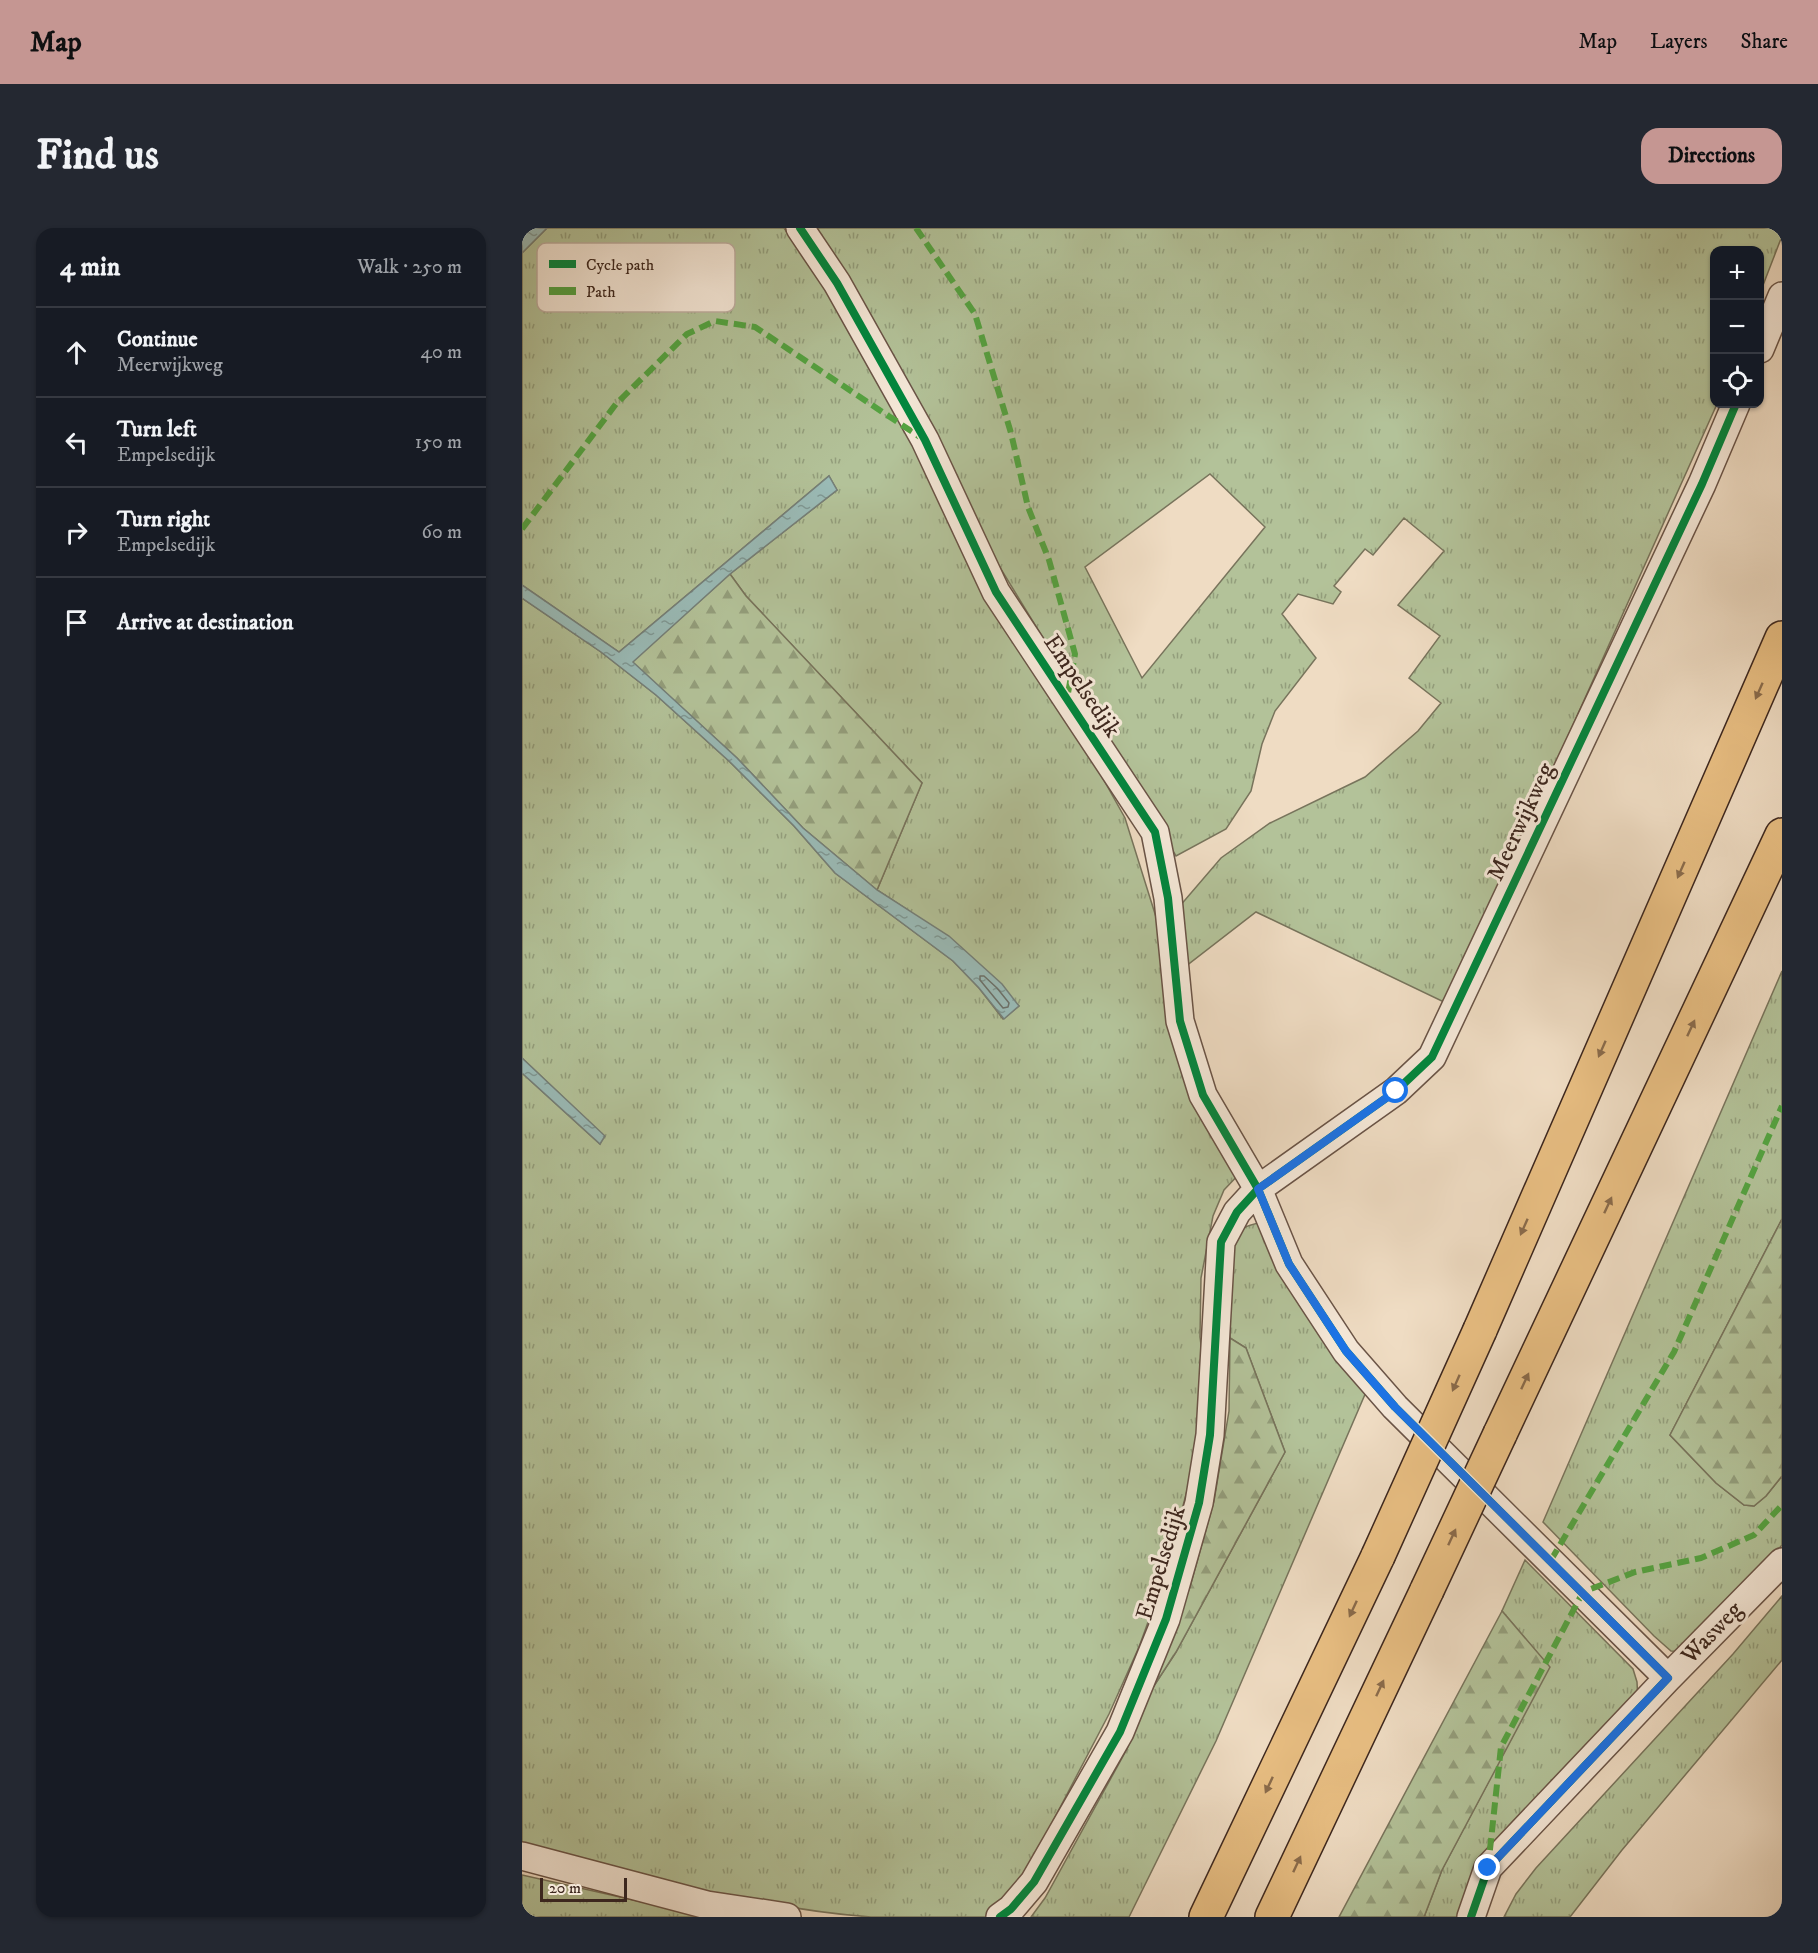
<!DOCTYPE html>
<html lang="en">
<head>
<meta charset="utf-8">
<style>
  body { margin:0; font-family:"IM FELL DW Pica",serif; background:#242831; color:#f1f3f6 }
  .controls { position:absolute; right:18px; top:18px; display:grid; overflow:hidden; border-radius:12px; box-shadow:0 2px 4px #0004 }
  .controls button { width:54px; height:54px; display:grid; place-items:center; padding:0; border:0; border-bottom:2px solid #363941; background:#171b24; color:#f1f3f6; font:30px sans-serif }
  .scale { position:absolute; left:18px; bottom:15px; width:87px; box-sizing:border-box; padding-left:6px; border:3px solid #3d271e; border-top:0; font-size:16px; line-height:21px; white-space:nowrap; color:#3d271e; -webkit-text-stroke:4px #f5e8d8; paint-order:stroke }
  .stop { position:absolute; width:18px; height:18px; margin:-14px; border:4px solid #1a73e8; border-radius:50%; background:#fff }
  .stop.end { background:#1a73e8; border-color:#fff; box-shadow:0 2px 6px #0008 }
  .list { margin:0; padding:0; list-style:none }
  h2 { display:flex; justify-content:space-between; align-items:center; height:78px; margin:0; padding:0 24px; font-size:26px }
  h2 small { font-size:20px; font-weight:400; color:#9ea1a6 }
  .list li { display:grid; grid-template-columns:39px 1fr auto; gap:18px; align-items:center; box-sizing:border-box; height:90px; padding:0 24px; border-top:2px solid #363941 }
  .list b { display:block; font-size:22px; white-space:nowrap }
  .list p { margin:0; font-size:20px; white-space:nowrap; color:#9ea1a6 }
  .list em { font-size:20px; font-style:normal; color:#9ea1a6 }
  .icon { flex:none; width:33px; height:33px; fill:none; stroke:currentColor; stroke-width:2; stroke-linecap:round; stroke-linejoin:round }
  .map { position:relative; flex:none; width:1260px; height:1689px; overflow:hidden; border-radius:18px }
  header { display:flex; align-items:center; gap:36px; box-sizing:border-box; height:84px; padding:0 30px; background:#c59692; color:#111 }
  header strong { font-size:28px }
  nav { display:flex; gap:33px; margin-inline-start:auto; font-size:21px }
  .intro { display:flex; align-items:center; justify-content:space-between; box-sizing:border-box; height:144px; padding:0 36px }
  h1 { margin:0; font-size:42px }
  .button { padding:15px 27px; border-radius:18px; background:#c59692; color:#111; font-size:21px; font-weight:700 }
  main { display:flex; gap:36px; padding:0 36px }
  aside { flex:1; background:#171b24; border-radius:18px; box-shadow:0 2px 4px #0004 }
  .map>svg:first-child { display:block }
  .grass { fill:url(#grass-tufts); stroke:#78745c; stroke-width:1.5; fill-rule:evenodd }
  .forest { fill:url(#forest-firs); stroke:#78745c; stroke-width:1.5 }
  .water { fill:url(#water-ripples); stroke:#75807a; stroke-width:1.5 }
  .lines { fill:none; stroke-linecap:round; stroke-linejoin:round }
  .shore { stroke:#6c716a; stroke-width:1.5 }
  .minor-casing { stroke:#6a5447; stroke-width:30 }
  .motorway-casing { stroke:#3d271e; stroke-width:36 }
  .minor { stroke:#f5e8d8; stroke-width:27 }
  .motorway { stroke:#e8be82; stroke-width:33 }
  .motorway-bridge-casing { stroke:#3d271e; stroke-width:36; stroke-linecap:butt }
  .motorway-bridge { stroke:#e8be82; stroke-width:33 }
  .quiet { stroke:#54a341; stroke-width:6; stroke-dasharray:12 6; stroke-linecap:butt }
  .cycleway-casing { stroke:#f5e8d8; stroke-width:11 }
  .cycleway { stroke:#00873e; stroke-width:8 }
  .oneway { fill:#8a6b4b }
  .route { stroke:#1a73e8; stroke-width:8 }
  .labels { text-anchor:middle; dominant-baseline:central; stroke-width:6; stroke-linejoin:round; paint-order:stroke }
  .street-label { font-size:24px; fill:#3d271e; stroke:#f5e8d8 }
  .key { fill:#f5e8d8; stroke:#beaea0; stroke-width:1.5 }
  .key-label { font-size:16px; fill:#3d271e }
</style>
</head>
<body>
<header>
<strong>Map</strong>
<nav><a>Map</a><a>Layers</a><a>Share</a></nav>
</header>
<div class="intro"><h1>Find us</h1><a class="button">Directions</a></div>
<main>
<aside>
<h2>4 min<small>Walk · 250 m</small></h2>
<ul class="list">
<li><svg class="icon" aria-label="ahead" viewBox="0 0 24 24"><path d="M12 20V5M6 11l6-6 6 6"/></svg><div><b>Continue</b><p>Meerwijkweg</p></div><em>40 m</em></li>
<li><svg class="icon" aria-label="left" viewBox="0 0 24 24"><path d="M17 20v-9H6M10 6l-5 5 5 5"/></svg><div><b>Turn left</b><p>Empelsedijk</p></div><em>150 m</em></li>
<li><svg class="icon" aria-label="right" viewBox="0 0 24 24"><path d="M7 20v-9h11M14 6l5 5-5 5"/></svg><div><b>Turn right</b><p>Empelsedijk</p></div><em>60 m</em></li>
<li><svg class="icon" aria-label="arrive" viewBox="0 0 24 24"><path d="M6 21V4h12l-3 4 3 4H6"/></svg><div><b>Arrive at destination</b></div></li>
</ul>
</aside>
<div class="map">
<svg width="1260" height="1689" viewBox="0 0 1260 1689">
  <defs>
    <pattern id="grass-tufts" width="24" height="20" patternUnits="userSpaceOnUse" patternTransform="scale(1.5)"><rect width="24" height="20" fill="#b3c299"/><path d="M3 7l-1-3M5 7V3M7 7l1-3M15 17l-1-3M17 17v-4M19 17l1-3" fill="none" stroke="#939e7c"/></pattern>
    <pattern id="forest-firs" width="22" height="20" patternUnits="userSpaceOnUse" patternTransform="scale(1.5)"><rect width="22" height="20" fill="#b3c299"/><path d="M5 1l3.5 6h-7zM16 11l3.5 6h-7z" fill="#939e7c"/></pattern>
    <pattern id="water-ripples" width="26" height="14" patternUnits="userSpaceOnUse" patternTransform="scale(1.5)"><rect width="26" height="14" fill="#9abbb7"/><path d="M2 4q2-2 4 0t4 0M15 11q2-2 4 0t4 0" fill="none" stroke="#7f9894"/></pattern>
  </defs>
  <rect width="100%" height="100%" fill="#efdcc3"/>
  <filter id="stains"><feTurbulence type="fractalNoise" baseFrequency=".00333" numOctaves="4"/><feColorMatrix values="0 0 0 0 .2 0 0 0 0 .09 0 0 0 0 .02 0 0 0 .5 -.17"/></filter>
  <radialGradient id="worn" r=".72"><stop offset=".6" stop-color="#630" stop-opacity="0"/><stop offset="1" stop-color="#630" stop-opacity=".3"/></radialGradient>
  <!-- grass -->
  <path class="grass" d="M25,0h237l63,91 278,499 31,99 3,23 82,232 -17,18 -11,26 -12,62 -1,59 5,39v28l-16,79 -25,95 -25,69 -30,67 -78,149 -36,54c-41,0 -83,0 -124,0 -118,-9 -234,-43 -349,-71v-773l78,71 4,-8 -82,-78v-460l79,54 55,43 74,67 64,64 41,47 118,88 26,27 24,31 16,-13 -114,-98 -28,-18 45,-107 -176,-187 -16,-22 107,-84 -8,-14 -210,176 -97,-67v-332z
    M292,0h968v8l-22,57v-43h-46v154h3l-223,497 -48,102 -190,-91 -70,54 -7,-59 42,-49 49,-35 95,-46 53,-46 23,-28 -32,-25 31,-42 -42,-31 46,-54 -40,-33 -31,37 -8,-6 -31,37 7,6 -8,12 -35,-10 -16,20 34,44 -41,53 -13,33 -11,47 -25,38 -50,27 -194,-318zM688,246l55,53 -123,151 -57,-111z
    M1260,743v248l-112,216 46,48 28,22 10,1 12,-10 16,-20v69l-93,107 -18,-1 -17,-15 -111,-114z
    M741,994l103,170 -150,349 -87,176h-98l14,-19 82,-149 21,-54 28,-43 109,-200 -39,-104 -16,-10c0,-21 -6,-86 4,-102 6,-9 19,-12 29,-14z
    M1003,1332l108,109 4,13 1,20 -175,215h-39l18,-47 107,-203 -47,-56z
    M1260,1368v64l-160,190 -52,67h-66l12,-23 20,-26 197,-214z
    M0,1647l187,42h-187z"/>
  <!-- forest -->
  <path class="forest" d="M208,346l16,22 176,187 -45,107 -74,-62 -66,-70 -105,-96z
    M1260,991v257l-16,20 -12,10 -10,-1 -28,-22 -46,-48z
    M708,1110l16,10 39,104 -109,200 -28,43 42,-108 24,-86 15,-90z
    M980,1383l48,56 -108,203 -18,47h-85z"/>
  <!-- water -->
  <path class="water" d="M3,0h22l-25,25v-22z
    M307,248l8,14 -107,84 -97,88 104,96 66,70 74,62 72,46 53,48 17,22 -15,13 -25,-31 -26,-27 -118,-88 -41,-47 -64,-64 -74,-67 -55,-43 -79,-54v-13l97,67z
    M0,830l83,78 -5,8 -78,-71z"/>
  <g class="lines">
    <!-- shore -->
    <path class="shore" d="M458,748h4l13,12 12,15 -1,4 -5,1 -23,-28z"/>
    <defs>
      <path id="minor" d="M278,0l37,55 88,157 71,152 159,240 13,66 12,123 23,74 55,94 31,75 57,87 49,56 273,271 -180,190 -17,49
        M1238,121l22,-53
        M1146,1450l114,-116
        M0,1628l185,49 80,12
        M478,1689l11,-8 23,-27 86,-150 46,-113 33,-116 11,-68 11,-193 16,-30 21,-23 138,-98 36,-34 270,-573 34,-80"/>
      <path id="motorway" d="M958,1102l302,-692
        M978,1206l282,-599
        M684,1689l172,-361
        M750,1689l155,-327"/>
    </defs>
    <!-- minor casing -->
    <use href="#minor" class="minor-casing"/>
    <!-- motorway casing -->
    <use href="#motorway" class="motorway-casing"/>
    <!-- minor -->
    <use href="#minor" class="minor"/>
    <!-- motorway -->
    <use href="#motorway" class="motorway"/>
    <defs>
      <path id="motorway-bridge" d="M856,1328l102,-226
        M905,1362l73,-156"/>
    </defs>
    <!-- motorway-bridge casing -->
    <use href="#motorway-bridge" class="motorway-bridge-casing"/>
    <!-- motorway-bridge -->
    <use href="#motorway-bridge" class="motorway-bridge"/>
    <!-- quiet -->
    <path class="quiet" d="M394,0l59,86 36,119 17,74 21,53 26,94 -8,45
      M0,301l94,-125 71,-70 28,-13 40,6 165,110
      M1029,1332l123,-208 108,-246
      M966,1640l13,-121 82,-155 52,-20 66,-14 53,-23 28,-30"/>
    <defs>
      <path id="cycleway" d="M278,0l37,55 88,157 71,152 159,240 13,66 12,123 23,74 55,94 31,75 57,87 49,56 273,271 -180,190 -17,49
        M478,1689l11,-8 23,-27 86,-150 46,-113 33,-116 11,-68 11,-193 16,-30 21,-23 138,-98 36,-34 270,-573 34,-80"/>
    </defs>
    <!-- cycleway casing -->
    <use href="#cycleway" class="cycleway-casing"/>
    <!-- cycleway -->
    <use href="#cycleway" class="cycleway"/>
  </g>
  <!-- one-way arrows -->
  <defs><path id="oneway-solid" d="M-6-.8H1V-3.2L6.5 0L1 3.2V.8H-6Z" transform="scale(1.5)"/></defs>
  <g class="oneway">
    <use href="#oneway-solid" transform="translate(1237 463) rotate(114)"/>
    <use href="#oneway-solid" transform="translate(1159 642) rotate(114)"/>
    <use href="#oneway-solid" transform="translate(1169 800) rotate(-65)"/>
    <use href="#oneway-solid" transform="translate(1080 821) rotate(114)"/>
    <use href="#oneway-solid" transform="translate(1086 977) rotate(-65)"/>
    <use href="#oneway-solid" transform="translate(1002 999) rotate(114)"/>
    <use href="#oneway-solid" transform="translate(1003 1153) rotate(-65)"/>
    <use href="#oneway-solid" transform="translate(934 1155) rotate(114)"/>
    <use href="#oneway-solid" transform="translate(930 1309) rotate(-65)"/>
    <use href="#oneway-solid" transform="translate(831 1381) rotate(115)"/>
    <use href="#oneway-solid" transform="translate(858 1460) rotate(-65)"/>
    <use href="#oneway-solid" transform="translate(747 1557) rotate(115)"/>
    <use href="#oneway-solid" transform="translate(775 1636) rotate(-65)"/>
  </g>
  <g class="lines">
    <!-- route -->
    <path class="route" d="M874,863l-138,98 31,75 57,87 49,56 273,271 -180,190"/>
  </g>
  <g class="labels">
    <!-- street labels -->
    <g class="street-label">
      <text transform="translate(560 458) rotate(56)">Empelsedijk</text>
      <text transform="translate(999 594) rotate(-65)">Meerwijkweg</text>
      <text transform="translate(639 1335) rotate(-73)">Empelsedijk</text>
      <text transform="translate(1190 1405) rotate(-46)">Wasweg</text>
    </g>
  </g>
  <!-- legend -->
  <rect x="15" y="15" width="198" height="69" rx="9" class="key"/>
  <rect x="27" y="32" width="27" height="8" fill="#00873e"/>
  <rect x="27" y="59" width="27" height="8" fill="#54a341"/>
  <g class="key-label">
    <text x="64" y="42">Cycle path</text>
    <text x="64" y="69">Path</text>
  </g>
  <rect width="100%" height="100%" filter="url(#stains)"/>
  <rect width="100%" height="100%" fill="url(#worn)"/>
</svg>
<div class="controls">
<button>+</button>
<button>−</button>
<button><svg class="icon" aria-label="locate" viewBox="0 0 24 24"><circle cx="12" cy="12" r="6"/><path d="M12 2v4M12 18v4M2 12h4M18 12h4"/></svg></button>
</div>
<div class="scale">20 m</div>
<div class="stop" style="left:874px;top:863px"></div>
<div class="stop end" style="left:966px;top:1640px"></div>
</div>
</main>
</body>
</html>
